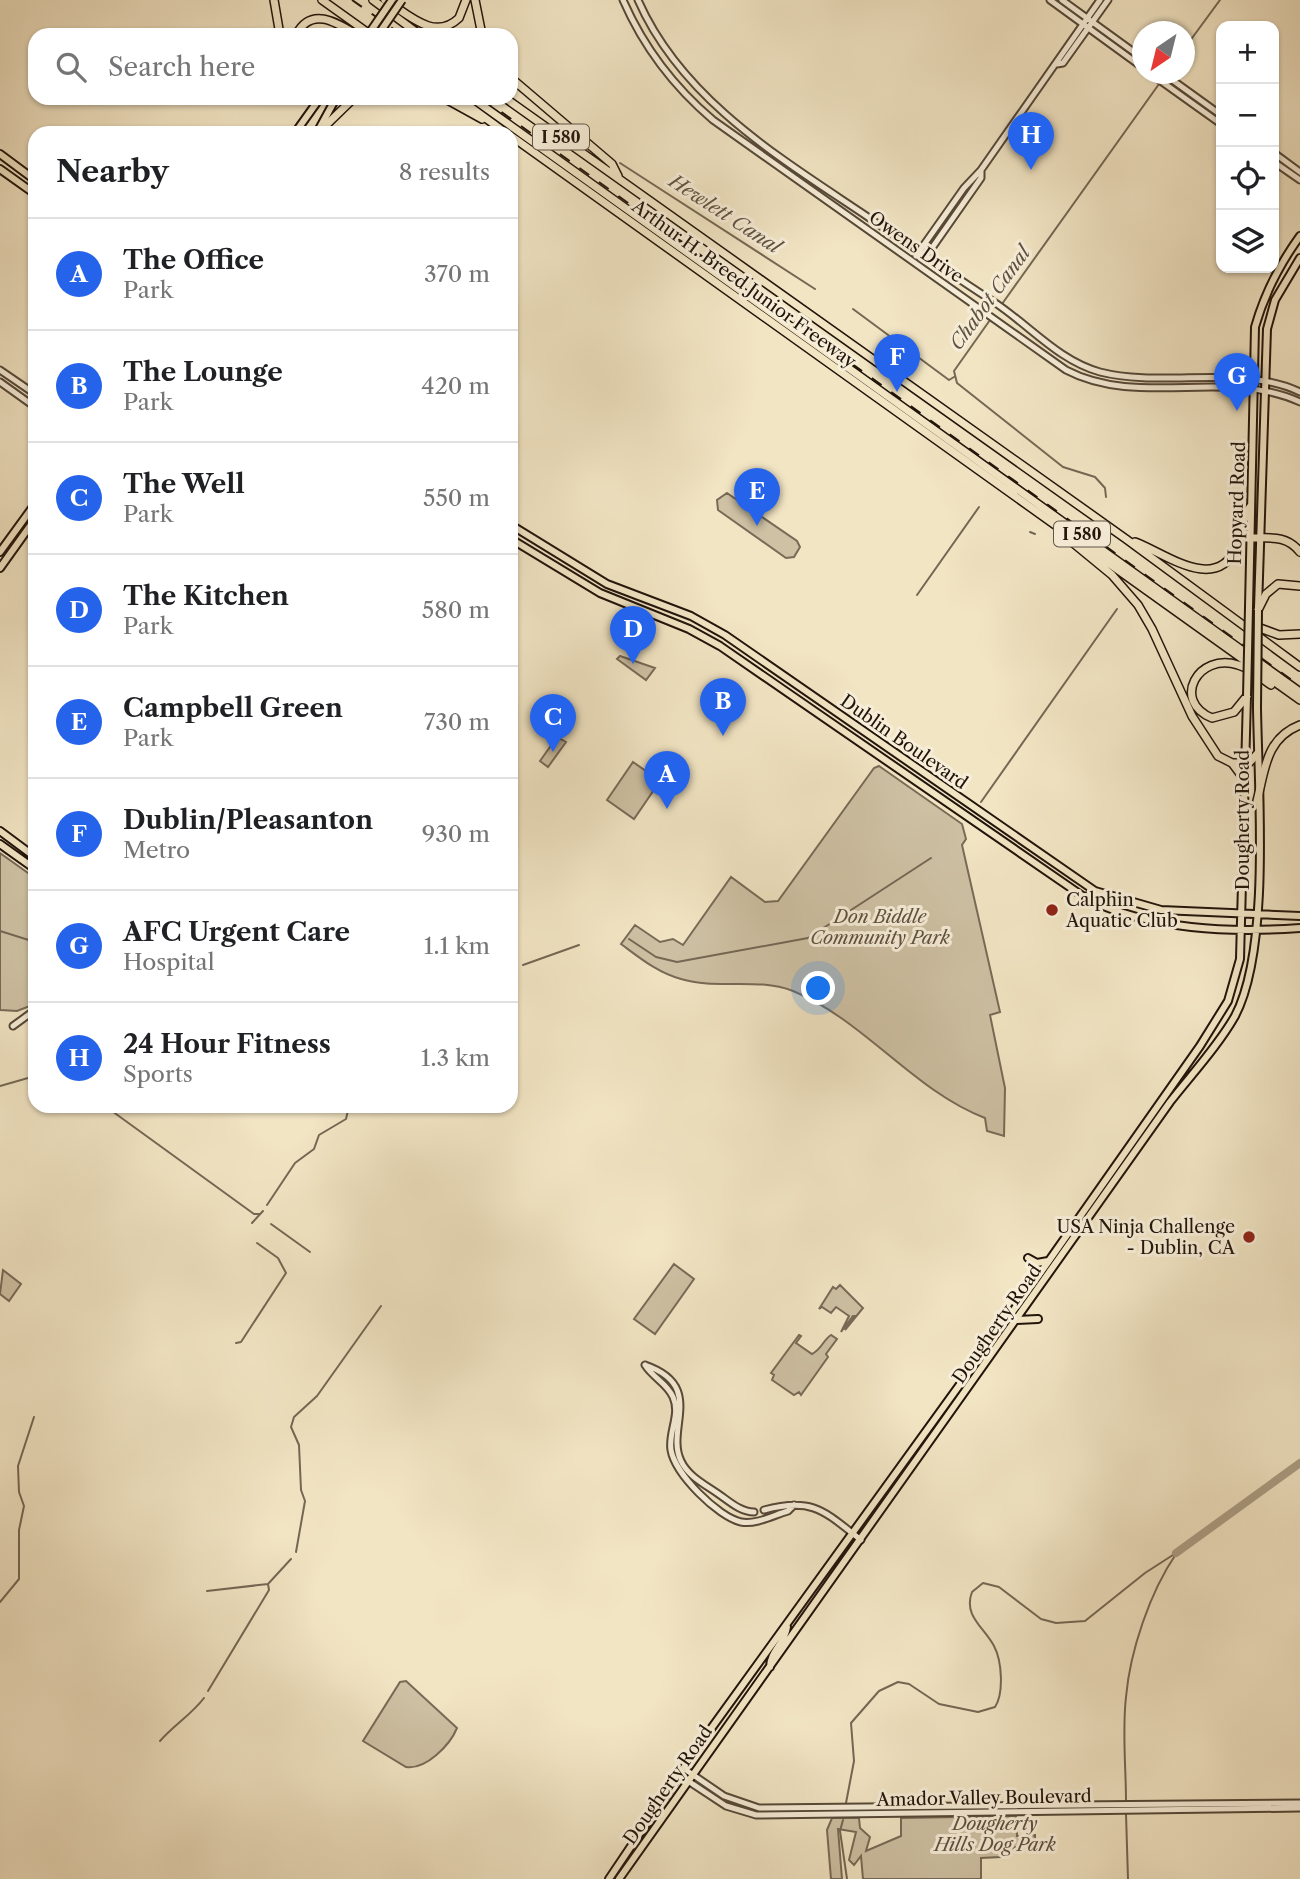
<!DOCTYPE html>
<html lang="en">
<head>
<meta charset="utf-8">
<style>
  body { margin:0; font-family:"Libre Caslon Text",serif; background:#f6f6f6; color:#202124 }
  .controls { position:absolute; right:21px; top:21px; display:grid; overflow:hidden; border-radius:14px; box-shadow:0 2px 5px #0004 }
  .controls button { width:63px; height:63px; display:grid; place-items:center; padding:0; border:0; border-bottom:2px solid #e0e0e0; background:#fff; color:#202124; font:35px sans-serif }
  .compass { position:absolute; left:1132px; top:21px; width:63px; height:63px; border-radius:50%; background:#fff; box-shadow:0 2px 5px #0004; rotate:215deg }
  .you { position:absolute; left:819px; top:989px; width:24px; height:24px; margin:-18px; border:5px solid #fff; border-radius:50%; background:#1a73e8; box-shadow:0 0 0 10px #1a73e833 }
  .badge { display:grid; place-items:center; width:46px; height:46px; border-radius:50%; background:#2563eb; color:#fff; font-size:23px; font-weight:700 }
  .pin { position:absolute; translate:-50% -58px; filter:drop-shadow(0 2px 4px #0008) }
  .pin::after { content:''; position:absolute; top:37px; width:24px; height:21px; background:inherit; clip-path:polygon(0 0,100% 0,50% 100%) }
  .list { margin:0; padding:0; list-style:none }
  h2 { display:flex; justify-content:space-between; align-items:center; height:91px; margin:0; padding:0 28px; font-size:30px }
  h2 small { font-size:23px; font-weight:400; color:#757577 }
  .list li { display:grid; grid-template-columns:46px 1fr auto; gap:21px; align-items:center; box-sizing:border-box; height:112px; padding:0 28px; border-top:2px solid #e0e0e0 }
  .list b { display:block; font-size:26px; white-space:nowrap }
  .list p { margin:0; font-size:23px; white-space:nowrap; color:#757577 }
  .list em { font-size:23px; font-style:normal; color:#757577 }
  .icon { flex:none; width:38px; height:38px; fill:none; stroke:currentColor; stroke-width:2; stroke-linecap:round; stroke-linejoin:round }
  .map { position:relative; flex:none; width:1300px; height:1879px; overflow:hidden }
  .search { position:absolute; background:#fff; box-shadow:0 2px 5px #0004; left:28px; top:28px; width:490px; height:77px; display:flex; align-items:center; gap:18px; box-sizing:border-box; padding:0 24px; border-radius:21px; color:#757577; font-size:26px }
  .panel { position:absolute; background:#fff; box-shadow:0 2px 5px #0004; left:28px; top:126px; width:490px; height:987px; border-radius:21px }
  .map>svg:first-child { display:block }
  .green { fill:#cec1a4; stroke:#786a57; stroke-width:2 }
  .lines { fill:none; stroke-linecap:round; stroke-linejoin:round }
  .stream { stroke:#746754; stroke-width:2 }
  .river { stroke:#ab9e85; stroke-width:8 }
  .minor-casing { stroke:#554838; stroke-width:9 }
  .major-casing { stroke:#21140a; stroke-width:10 }
  .highway-casing { stroke:#21140a; stroke-width:10 }
  .minor { stroke:#f7eed9; stroke-width:5 }
  .major { stroke:#f2e5c4; stroke-width:6 }
  .highway { stroke:#f2e5c4; stroke-width:7 }
  .rail { stroke:#21140a; stroke-width:2; stroke-dasharray:12 12; stroke-linecap:butt }
  .major-bridge-casing { stroke:#21140a; stroke-width:10; stroke-linecap:butt }
  .major-bridge { stroke:#f2e5c4; stroke-width:6 }
  .poi-dot { fill:#8f2418; stroke:#f7eed9; stroke-width:2.5 }
  .labels { text-anchor:middle; dominant-baseline:central; stroke-width:6; stroke-linejoin:round; paint-order:stroke }
  .shield { fill:#f7eed9; stroke:#615548; stroke-width:2 }
  .shield-label { font-size:16px; font-weight:bold; fill:#21140a }
  .street-label { font-size:18px; fill:#21140a; stroke:#f7eed9 }
  .poi-label { font-size:18px; fill:#21140a; stroke:#f7eed9; text-anchor:start }
  .park-label { font-size:18px; font-style:italic; fill:#5e5140; stroke:#f7eed9 }
  .water-label { font-size:19px; font-style:italic; fill:#5f5241; stroke:#f7eed9 }
</style>
</head>
<body>
<div class="map">
<svg width="1300" height="1879" viewBox="0 0 1300 1879">
  <rect width="100%" height="100%" fill="#f2e5c4"/>
  <filter id="stains"><feTurbulence type="fractalNoise" baseFrequency=".00286" numOctaves="4"/><feColorMatrix values="0 0 0 0 .2 0 0 0 0 .09 0 0 0 0 .02 0 0 0 .5 -.17"/></filter>
  <radialGradient id="worn" r=".72"><stop offset=".6" stop-color="#630" stop-opacity="0"/><stop offset="1" stop-color="#630" stop-opacity=".3"/></radialGradient>
  <!-- green -->
  <path class="green" d="M727,493l70,48 3,6 -6,10 -8,1 -68,-48 -1,-10z
    M620,656l35,12 -9,12 -29,-21z
    M557,737l9,5 -18,25 -8,-6z
    M633,762l27,19 -26,38 -27,-19z
    M879,766l83,58 4,15 -4,6 38,167 -10,3 15,73 -1,48 -17,-5 -2,-13c-71,-27 -121,-98 -192,-127 -37,-14 -76,-1 -112,-12 -23,-6 -41,-21 -60,-35l14,-19 25,17 13,-3 10,6 48,-68 34,25 13,-1 96,-133z
    M0,853l35,25v126l-18,7 -17,-1z
    M674,1264l20,15 -39,55 -21,-15z
    M3,1270l18,14 -12,17 -9,-7z
    M840,1285l23,23 -18,22 9,-14h-1l-12,16 8,-16 -13,-9 -5,6 -9,-6 -3,2 14,-22 3,2z
    M799,1335l2,1 -5,7 16,11c10,-5 11,-14 19,-19l6,4 -11,15 2,3 -27,38 -2,-3 -5,3 -22,-15 2,-5 -3,-2z
    M406,1681l51,47c-7,17 -31,42 -51,39l-43,-26 37,-59z
    M1016,1816l1,20 18,-1v3c-9,11 -25,5 -34,19l-20,1v21h-118l-2,-23 -7,9 -5,-5 7,-28 -18,-3 4,50h-11l-4,-49 5,-12h27l1,10 10,9 -4,14 35,-15v-18z"/>
  <g class="lines">
    <!-- stream -->
    <path class="stream" d="M1184,49l36,-49
      M620,163l195,126
      M1002,304l157,-220
      M853,309l96,71 5,-3
      M990,320l-36,51 3,12 106,84 32,10 10,11 1,9
      M1030,532l5,2
      M917,595l62,-88
      M981,802l136,-193
      M0,931l35,11
      M629,939l27,18 21,5 131,-24 123,-80
      M523,965l56,-20
      M0,1086l35,-10
      M105,1106l149,108h6
      M267,1205l28,-42 19,-14 5,-14 27,-16 3,-13
      M252,1223l11,-12
      M271,1224l39,28
      M236,1343l5,-1 45,-69 -8,-15 -21,-15
      M296,1552l9,-51 -4,-11 -2,-45 -8,-18 3,-10 23,-21 64,-90
      M207,1591l61,-7
      M0,1602l19,-23v-49l5,-24 -5,-14 -1,-26 16,-49
      M208,1691l61,-101 -1,-6 23,-25
      M160,1741c14,-16 31,-26 44,-43
      M1126,1801c0,-34 -4,-70 0,-104 4,-46 24,-105 50,-143
      M846,1803l8,-42 -3,-38 28,-32 19,-9 11,2 30,20 39,8 17,-5c9,-14 7,-46 -1,-61 -10,-19 -31,-30 -22,-54l11,-9 16,4 42,32 15,4 29,-2 60,-48 31,-20
      M1126,1814l2,65
      M843,1820l-3,11 7,48"/>
    <!-- river -->
    <path class="river" d="M1176,1553l124,-90"/>
    <defs>
      <path id="minor" d="M623,0c21,48 51,87 90,120l353,250c72,38 161,-2 234,32
        M638,0c43,98 139,156 224,213 44,30 87,60 132,89 35,23 65,59 106,70 63,16 142,-8 200,20
        M1050,0l92,67
        M1062,0l80,58
        M1057,64l6,-1 45,-63
        M1151,74l70,50
        M1164,74l57,41
        M1274,153l26,19
        M1274,162l26,18
        M916,256l48,-68 17,-18 119,-170
        M925,258l56,-80v-8
        M0,370l35,24
        M0,382l35,25
        M13,1026l22,-16
        M645,1365c8,13 22,18 28,32 8,18 -5,35 -2,53 4,24 47,67 70,72 15,3 33,-7 47,-11l6,-6
        M645,1365c61,21 20,64 36,96 7,15 23,23 36,32 12,8 23,19 37,19
        M764,1510c49,-13 60,1 97,30
        M683,1768l41,28 35,12 541,-5
        M679,1775l47,31 30,9 544,-7"/>
      <path id="major" d="M318,131l18,-33
        M295,133l25,-35
        M0,154l35,26
        M0,169l35,25
        M1236,380l11,-6 7,-10
        M511,525l96,59 84,32 34,19 370,256 66,19 139,6
        M511,539l89,54 89,36 31,17 367,253c66,31 141,34 213,29
        M0,552l35,-48
        M0,568l35,-49
        M1249,607l6,-280c10,-35 24,-62 45,-91
        M1258,608l9,-279 8,-29 25,-42
        M0,831l35,26
        M0,844l35,25
        M1085,897l6,-2 18,8 6,-4
        M1028,1258l9,5 11,-2
        M1017,1320l21,-1
        M770,1667c0,-15 15,-24 17,-40
        M609,1879l91,-135 334,-462 166,-236 28,-45 12,-42 7,-263
        M619,1879l551,-777c21,-27 48,-56 65,-86 36,-68 23,-229 22,-309"/>
      <path id="highway" d="M274,0l6,35
        M322,0l49,35
        M373,0l47,35
        M385,0c23,14 49,42 74,18l7,-18
        M475,0l7,35
        M296,35c15,-29 40,-13 61,0
        M511,78l101,86 6,12
        M444,98l38,21
        M458,98l48,35
        M472,98l828,594
        M505,98l621,441 174,128
        M318,133l36,-35
        M511,136l789,564
        M1067,538l45,37 26,30 14,24 40,87 26,40 14,7h17l8,-9
        M1251,538c20,0 36,-3 49,14
        M1135,542c30,11 79,51 101,7 7,-14 5,-29 14,-42
        M1258,610l8,-16 12,-10 22,2
        M1252,625l27,10 21,-1
        M1247,696l-13,16 -22,6c-41,-17 -14,-66 26,-53 12,3 23,13 33,20
        M1232,763l12,16
        M1257,801c8,-32 9,-63 43,-76"/>
    </defs>
    <!-- minor casing -->
    <use href="#minor" class="minor-casing"/>
    <!-- major casing -->
    <use href="#major" class="major-casing"/>
    <!-- highway casing -->
    <use href="#highway" class="highway-casing"/>
    <!-- minor -->
    <use href="#minor" class="minor"/>
    <!-- major -->
    <use href="#major" class="major"/>
    <!-- highway -->
    <use href="#highway" class="highway"/>
    <!-- rail -->
    <path class="rail" d="M352,0l50,35
      M482,98l818,588"/>
    <defs>
      <path id="major-bridge" d="M368,35l24,-35
        M378,35l24,-35
        M1247,696l2,-89
        M1257,707l1,-97"/>
    </defs>
    <!-- major-bridge casing -->
    <use href="#major-bridge" class="major-bridge-casing"/>
    <!-- major-bridge -->
    <use href="#major-bridge" class="major-bridge"/>
  </g>
  <!-- markers -->
  <g class="poi-dot">
    <circle cx="1052" cy="910" r="7"/>
    <circle cx="1249" cy="1237" r="7"/>
  </g>
  <g class="labels">
    <!-- shield labels -->
    <g class="shield">
      <rect x="533" y="124.5" width="56" height="25" rx="5"/>
      <rect x="1054" y="521.5" width="56" height="25" rx="5"/>
    </g>
    <g class="shield-label">
      <text x="561" y="137">I 580</text>
      <text x="1082" y="534">I 580</text>
    </g>
    <!-- street labels -->
    <g class="street-label">
      <text transform="translate(916 247) rotate(35)">Owens Drive</text>
      <text transform="translate(744 284) rotate(36)">Arthur H. Breed Junior Freeway</text>
      <text transform="translate(1237 503) rotate(-88)">Hopyard Road</text>
      <text transform="translate(904 742) rotate(35)">Dublin Boulevard</text>
      <text transform="translate(1243 820) rotate(-90)">Dougherty Road</text>
      <text transform="translate(997 1324) rotate(-55)">Dougherty Road</text>
      <text transform="translate(668 1785) rotate(-55)">Dougherty Road</text>
      <text transform="translate(984 1798) rotate(-1)">Amador Valley Boulevard</text>
    </g>
    <!-- poi labels -->
    <g class="poi-label">
      <text x="1066" y="900">Calphin<tspan x="1066" dy="21">Aquatic Club</tspan></text>
      <text x="1235" y="1227" text-anchor="end">USA Ninja Challenge<tspan x="1235" dy="21">- Dublin, CA</tspan></text>
    </g>
    <!-- park labels -->
    <g class="park-label">
      <text x="880" y="917">Don Biddle<tspan x="880" dy="21">Community Park</tspan></text>
      <text x="995" y="1824">Dougherty<tspan x="995" dy="21">Hills Dog Park</tspan></text>
    </g>
    <!-- water labels -->
    <g class="water-label">
      <text transform="translate(725 214) rotate(33)">Hewlett Canal</text>
      <text transform="translate(990 298) rotate(-54)">Chabot Canal</text>
    </g>
  </g>
  <rect width="100%" height="100%" filter="url(#stains)"/>
  <rect width="100%" height="100%" fill="url(#worn)"/>
</svg>
<div class="controls">
<button>+</button>
<button>−</button>
<button><svg class="icon" aria-label="locate" viewBox="0 0 24 24"><circle cx="12" cy="12" r="6"/><path d="M12 2v4M12 18v4M2 12h4M18 12h4"/></svg></button>
<button><svg class="icon" aria-label="layers" viewBox="0 0 24 24"><path d="M12 4l9 5-9 5-9-5zM3 14l9 5 9-5"/></svg></button>
</div>
<svg class="compass" viewBox="-18 -18 36 36"><path d="M0-13l5 13h-10z" fill="#e53935"/><path d="M0 13l5-13h-10z" fill="#757577"/></svg>
<div class="you"></div>
<div class="pin badge" style="left:667px;top:809px">A</div>
<div class="pin badge" style="left:723px;top:736px">B</div>
<div class="pin badge" style="left:553px;top:752px">C</div>
<div class="pin badge" style="left:633px;top:664px">D</div>
<div class="pin badge" style="left:757px;top:526px">E</div>
<div class="pin badge" style="left:897px;top:392px">F</div>
<div class="pin badge" style="left:1237px;top:411px">G</div>
<div class="pin badge" style="left:1031px;top:170px">H</div>
<div class="search"><svg class="icon" aria-label="search" viewBox="0 0 24 24"><circle cx="10" cy="10" r="6"/><path d="M15 15l6 6"/></svg>Search here</div>
<section class="panel">
<h2>Nearby<small>8 results</small></h2>
<ul class="list">
<li><span class="badge">A</span><div><b>The Office</b><p>Park</p></div><em>370 m</em></li>
<li><span class="badge">B</span><div><b>The Lounge</b><p>Park</p></div><em>420 m</em></li>
<li><span class="badge">C</span><div><b>The Well</b><p>Park</p></div><em>550 m</em></li>
<li><span class="badge">D</span><div><b>The Kitchen</b><p>Park</p></div><em>580 m</em></li>
<li><span class="badge">E</span><div><b>Campbell Green</b><p>Park</p></div><em>730 m</em></li>
<li><span class="badge">F</span><div><b>Dublin/Pleasanton</b><p>Metro</p></div><em>930 m</em></li>
<li><span class="badge">G</span><div><b>AFC Urgent Care</b><p>Hospital</p></div><em>1.1 km</em></li>
<li><span class="badge">H</span><div><b>24 Hour Fitness</b><p>Sports</p></div><em>1.3 km</em></li>
</ul>
</section>
</div>
</body>
</html>
